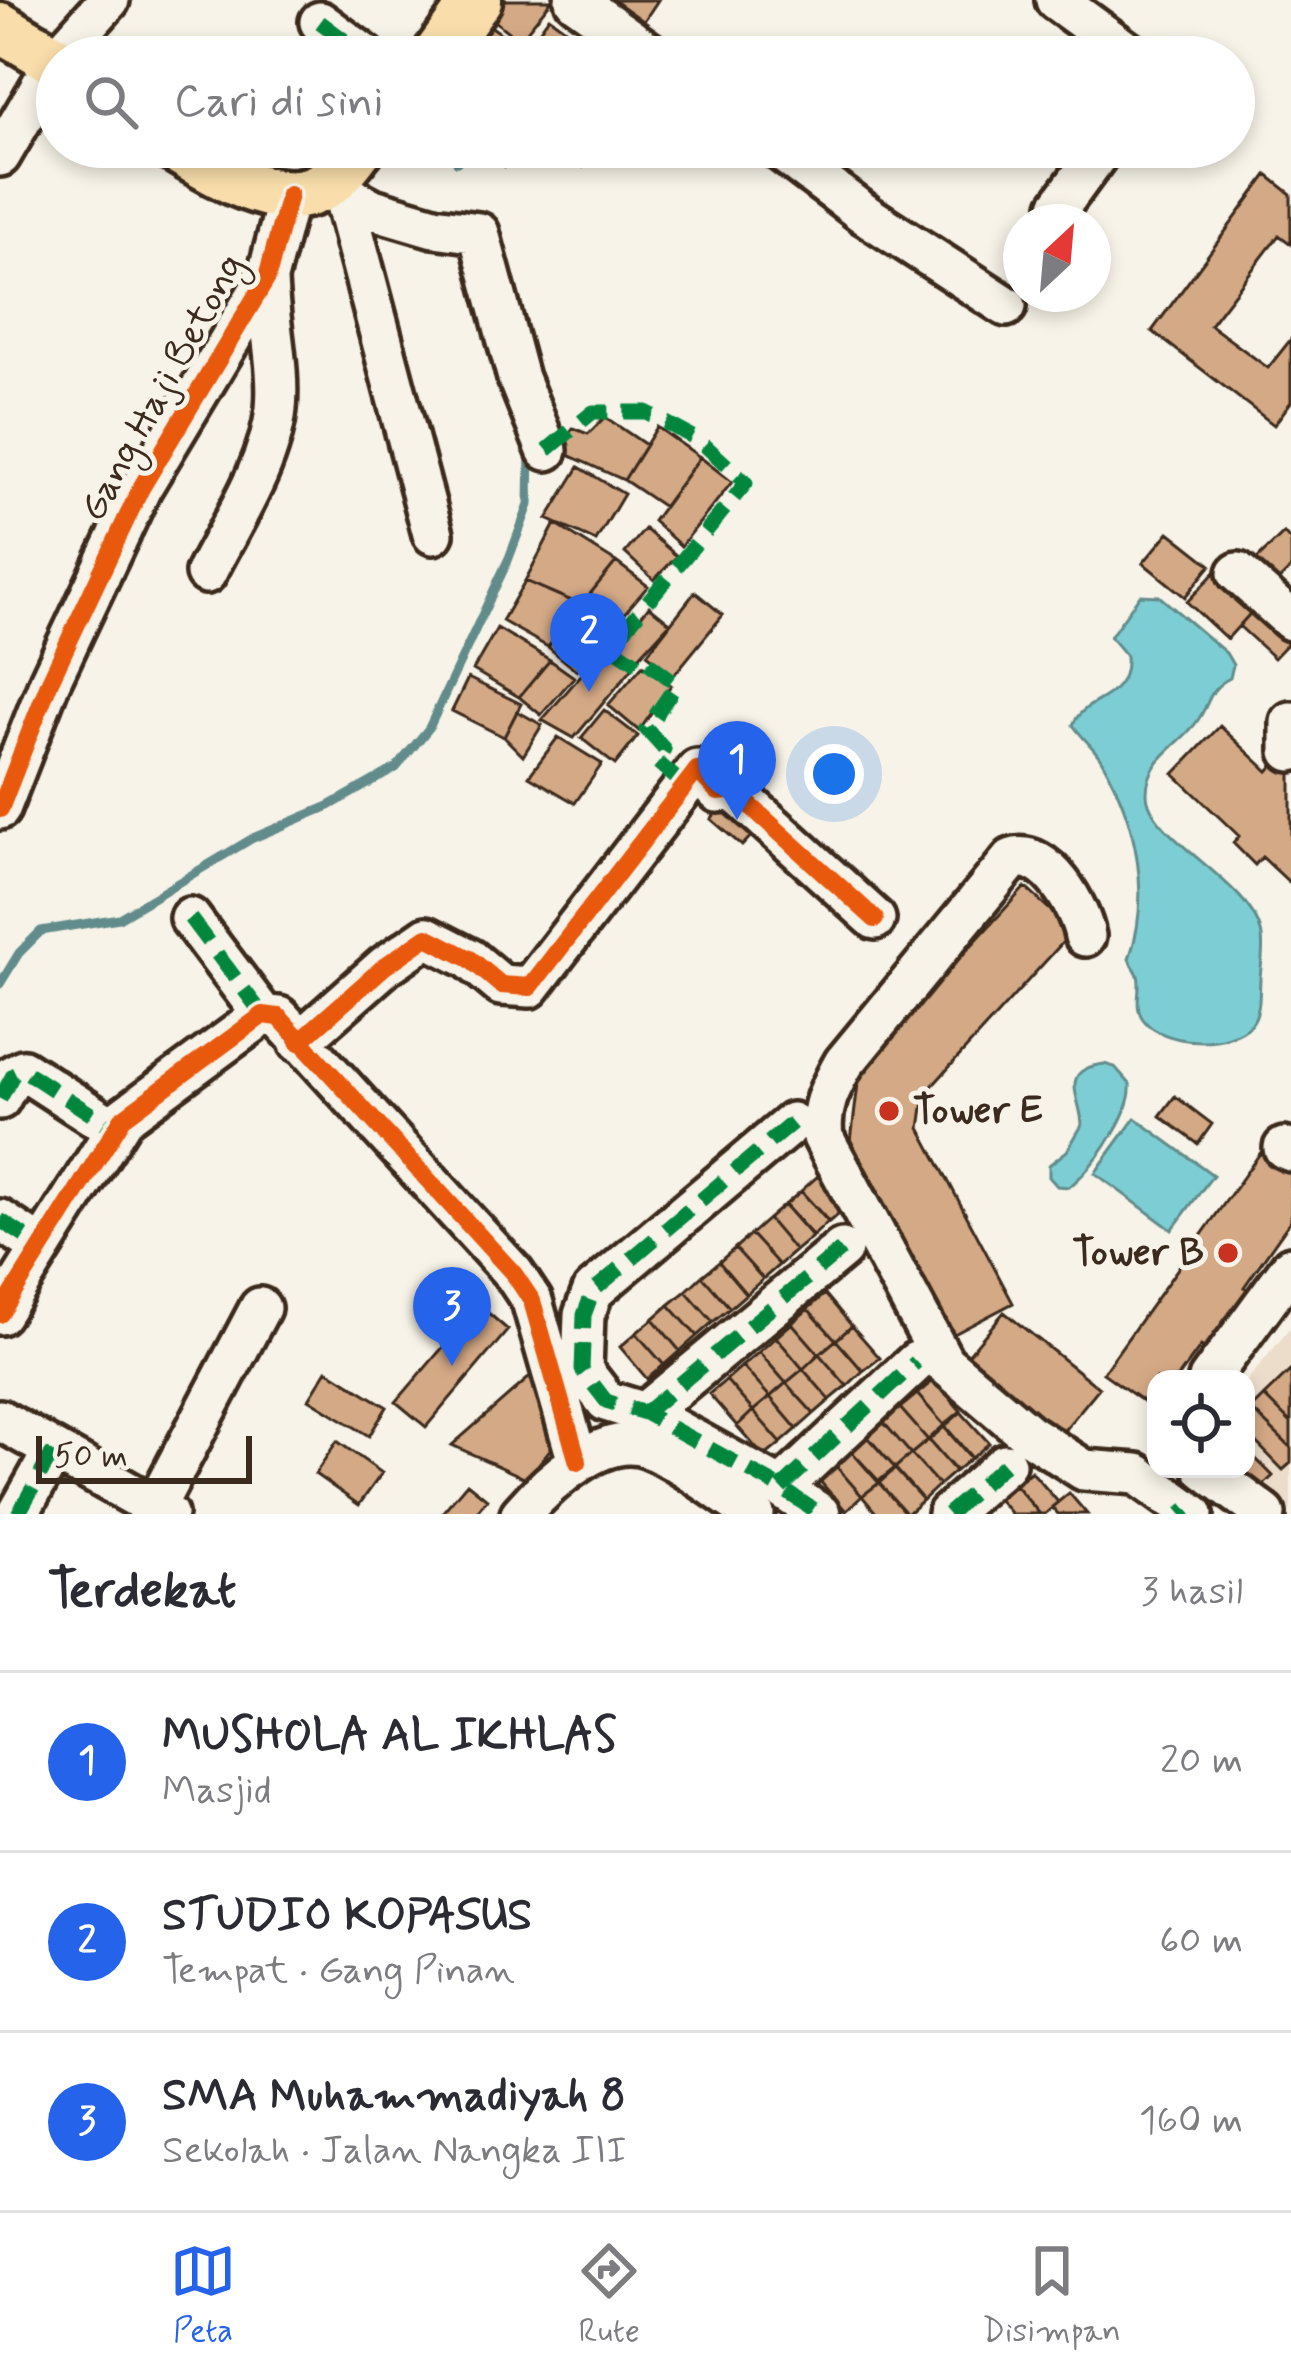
<!DOCTYPE html>
<html lang="id">
<head>
<meta charset="utf-8">
<style>
  body { margin:0; font-family:Mynerve,sans-serif; background:#f2f2f3; color:#2b2b33 }
  .controls { position:absolute; right:36px; bottom:36px; display:grid; overflow:hidden; border-radius:24px; box-shadow:0 6px 18px #0003 }
  .controls button { width:108px; height:108px; display:grid; place-items:center; padding:0; border:0; border-bottom:3px solid #e1e1e2; background:#fff; color:#2b2b33; font:60px sans-serif }
  .compass { position:absolute; left:1003px; top:204px; width:108px; height:108px; border-radius:50%; background:#fff; box-shadow:0 6px 18px #0003; rotate:26deg }
  .scale { position:absolute; left:36px; bottom:30px; width:216px; box-sizing:border-box; padding-left:12px; border:6px solid #3b2a1e; border-top:0; font-size:33px; line-height:42px; white-space:nowrap; color:#3b2a1e; -webkit-text-stroke:9px #f7f3e8; paint-order:stroke }
  .you { position:absolute; left:834px; top:774px; width:42px; height:42px; margin:-30px; border:9px solid #fff; border-radius:50%; background:#1a73e8; box-shadow:0 0 0 18px #1a73e833 }
  .badge { display:grid; place-items:center; width:78px; height:78px; border-radius:50%; background:#2563eb; color:#fff; font-size:39px; font-weight:700 }
  .pin { position:absolute; translate:-50% -99px; filter:drop-shadow(0 3px 6px #0008) }
  .pin::after { content:''; position:absolute; top:63px; width:42px; height:36px; background:inherit; clip-path:polygon(0 0,100% 0,50% 100%) }
  .list { margin:0; padding:0; list-style:none }
  h2 { display:flex; justify-content:space-between; align-items:center; height:156px; margin:0; padding:0 48px; font-size:51px }
  h2 small { font-size:39px; font-weight:400; color:#7c7c81 }
  .list li { display:grid; grid-template-columns:78px 1fr auto; gap:36px; align-items:center; box-sizing:border-box; height:180px; padding:0 48px; border-top:3px solid #e1e1e2 }
  .list b { display:block; font-size:45px; white-space:nowrap }
  .list p { margin:0; font-size:39px; white-space:nowrap; color:#7c7c81 }
  .list em { font-size:39px; font-style:normal; color:#7c7c81 }
  .icon { flex:none; width:66px; height:66px; fill:none; stroke:currentColor; stroke-width:2; stroke-linecap:round; stroke-linejoin:round }
  .map { position:relative; flex:none; width:1291px; height:1514px; overflow:hidden }
  .search { position:absolute; background:#fff; box-shadow:0 6px 18px #0003; left:36px; right:36px; top:36px; height:132px; display:flex; align-items:center; gap:30px; box-sizing:border-box; padding:0 42px; border-radius:66px; color:#7c7c81; font-size:45px }
  .sheet { height:696px; background:#fff }
  nav { display:flex; justify-content:space-around; align-items:center; box-sizing:border-box; height:168px; border-top:3px solid #e1e1e2; background:#fff; font-size:33px; color:#7c7c81 }
  nav a { display:grid; justify-items:center; gap:6px }
  nav .on { color:#2563eb }
  .map>svg:first-child { display:block }
  .built { fill:#ecddcb }
  .water { fill:#7cced4; stroke:#628c8b; stroke-width:3 }
  .lines { fill:none; stroke-linecap:round; stroke-linejoin:round }
  .stream { stroke:#628c8b; stroke-width:9 }
  .building { fill:#d4a986; stroke:#3b2a1e; stroke-width:3 }
  .minor-casing { stroke:#3b2a1e; stroke-width:48 }
  .major-casing { stroke:#3b2a1e; stroke-width:57 }
  .minor { stroke:#f7f3e8; stroke-width:39 }
  .major { stroke:#f9deab; stroke-width:48 }
  .quiet { stroke:#00873e; stroke-width:15; stroke-dasharray:30 15; stroke-linecap:butt }
  .cycleway-casing { stroke:#f7f3e8; stroke-width:26 }
  .cycleway { stroke:#e8590c; stroke-width:18 }
  .poi-dot { fill:#c8321e; stroke:#f7f3e8; stroke-width:4.5 }
  .labels { text-anchor:middle; dominant-baseline:central; stroke-width:10; stroke-linejoin:round; paint-order:stroke }
  .street-label { font-size:39px; fill:#3b2a1e; stroke:#f7f3e8 }
  .poi-label { font-size:39px; font-weight:bold; fill:#3b2a1e; stroke:#f7f3e8; text-anchor:start }
</style>
</head>
<body>
<div class="map">
<svg width="1291" height="1514" viewBox="0 0 1291 1514">
  <rect width="100%" height="100%" fill="#f7f3e8"/>
  <filter id="ink" filterUnits="userSpaceOnUse"><feTurbulence type="fractalNoise" baseFrequency=".00833" numOctaves="2"/><feDisplacementMap in="SourceGraphic" scale="24" xChannelSelector="R" yChannelSelector="G"/><feConvolveMatrix kernelMatrix="1 2 1 2 8 2 1 2 1" color-interpolation-filters="sRGB"/></filter>
  <g filter="url(#ink)">
    <!-- built -->
    <path class="built" d="M1291,1327v184l-45,-49v-80z"/>
    <!-- water -->
    <path class="water" d="M1140,595l19,1 67,57 7,12 -3,13c-22,11 -19,23 -32,42 -16,25 -51,37 -51,73 0,44 102,88 114,139 4,14 0,32 -1,46 -1,14 1,33 -8,45 -20,26 -91,23 -109,-4 -10,-14 -1,-29 -5,-44 -2,-6 -7,-11 -9,-16 23,-65 7,-139 -27,-198 -8,-14 -20,-23 -29,-36 11,-30 56,-22 53,-69l-16,-19z
      M1104,1064l11,3 15,17c3,29 -38,86 -61,103l-12,-1 -8,-9v-12l18,-14 15,-26c0,-26 -26,-55 22,-61z
      M1135,1118l78,57 -41,55 -77,-57z"/>
    <g class="lines">
      <!-- stream -->
      <path class="stream" d="M564,57l19,-26
        M457,162l11,-15
        M0,984l19,-31 22,-22 78,-13 134,-80 76,-32 67,-38 33,-40 80,-170 20,-53 1,-57"/>
    </g>
    <!-- building -->
    <path class="building" d="M506,0h46l-33,41 -28,-23z
      M614,0h44l-24,36 -31,-20z
      M549,17l26,19 -15,21h-12l-18,-13z
      M489,25l44,32h-58l-6,-5z
      M586,30l30,20 -4,7h-45z
      M483,147h40l-18,20z
      M555,147h43l-15,20z
      M1267,175l24,19v50l-12,-9 -69,90 58,43 23,-29v63l-17,23 -122,-94z
      M605,417l41,28 -22,35 -67,-30 16,-22 15,6z
      M657,427l43,30 -36,50 -40,-27z
      M700,457l32,25 -51,64 -28,-25z
      M579,467l45,27 -28,47 -49,-22z
      M555,524l61,38 -35,43 -56,-24z
      M645,529l32,27 -23,24 -29,-27z
      M1169,532l42,33 -26,32 -42,-34z
      M1284,533l7,8v27l-16,16 -21,-22z
      M616,562l32,24 -37,43 -30,-24z
      M1217,570l40,36 -30,33 -40,-37z
      M525,581l56,24 -33,42 -46,-26z
      M695,592l28,23 -49,60 -27,-21z
      M581,605l30,24 -34,42 -29,-24z
      M649,606l21,17 -33,36 -18,-16z
      M1257,606l34,19v15l-17,18 -35,-32z
      M497,628l53,32 -31,37 -46,-27z
      M607,645l28,20 -61,73 -32,-18z
      M550,660l24,17 -33,38 -22,-18z
      M643,665l28,20 -32,46 -31,-26z
      M468,678l53,26 -17,33 -52,-26z
      M604,710l34,26 -23,29 -34,-27z
      M517,711l25,14 -19,31 -19,-19z
      M1220,726l48,45 11,-12 12,11v114l-29,-27 -7,8 -22,-22 6,-7 -65,-62z
      M558,737l44,27 -27,39 -46,-27z
      M733,794l31,28 -22,24 -31,-27z
      M1025,887l48,44 -148,163 -5,34 93,175 -59,31 -51,-94 -6,3 -34,-43 15,-9 -27,-50 9,-74 71,-88 5,5z
      M1175,1096l37,28 -14,20 -38,-28z
      M1261,1152l30,22v46l-47,67 8,5 -33,66 -18,-12 -24,33h-21l-1,31 -52,-37z
      M818,1176l27,32 -16,14 -28,-31z
      M801,1191l27,31 -15,14 -28,-31z
      M784,1205l28,32 -17,14 -27,-32z
      M768,1219l27,32 -16,14 -28,-31z
      M751,1234l28,31 -16,14 -28,-31z
      M735,1248l28,31 -17,15 -27,-32z
      M719,1262l27,32 -16,14 -28,-32z
      M702,1276l28,32 -17,14 -27,-31z
      M686,1291l27,31 -16,14 -28,-31z
      M825,1294l27,32 -16,14 -28,-31z
      M479,1305l29,25 -82,97 -30,-25z
      M669,1305l28,31 -17,15 -27,-32z
      M808,1309l28,31 -17,14 -27,-31z
      M1004,1312l95,76 -37,45 -95,-77z
      M653,1319l27,32 -16,14 -28,-32z
      M792,1323l27,31 -16,15 -27,-32z
      M852,1326l28,32 -17,13 -27,-31z
      M636,1333l28,32 -17,14 -27,-32z
      M776,1337l27,32 -17,14 -27,-31z
      M836,1340l27,31 -16,15 -28,-32z
      M759,1352l27,31 -16,14 -28,-31z
      M819,1354l28,32 -17,14 -27,-31z
      M742,1366l28,31 -17,14 -27,-31z
      M803,1369l27,31 -16,14 -28,-31z
      M327,1370l60,37 -18,29 -60,-37z
      M1291,1370v53l-27,-27z
      M531,1376l21,71 -25,32 -75,-34z
      M726,1380l27,31 -16,15 -28,-32z
      M934,1380l27,31 -17,14 -27,-31z
      M786,1383l28,31 -17,15 -27,-32z
      M917,1394l27,31 -16,15 -28,-32z
      M1264,1396l27,27v25l-40,-39z
      M770,1397l27,32 -16,14 -28,-32z
      M900,1408l28,32 -17,14 -27,-31z
      M1251,1409l40,39v15l-8,7 -37,-38v-18z
      M753,1411l28,32 -17,14 -27,-31z
      M961,1412l28,31 -17,15 -27,-32z
      M884,1423l27,31 -16,14 -28,-32z
      M944,1427l27,31 -15,13 -27,-31z
      M867,1437l28,31 -16,13 -28,-30z
      M928,1440l27,31 -16,14 -28,-31z
      M337,1441l45,32 -23,32 -44,-31z
      M1246,1449l27,27 -16,15 -22,-22h11z
      M851,1451l28,32 -17,13 -27,-31z
      M911,1454l28,31 -16,15 -28,-32z
      M835,1465l27,31 -16,15 -28,-32z
      M895,1469l28,31 -16,14 -28,-31z
      M1031,1471l27,31 -13,12h-5l-25,-29z
      M467,1483l20,16 -12,15h-34z
      M879,1483l27,31h-29l-15,-18z
      M1015,1485l25,29h-29l-13,-15z
      M1069,1493l18,21h-29l-6,-7z"/>
    <g class="lines">
      <defs>
        <path id="minor" d="M575,0l80,57
          M1056,0l78,57
          M320,22l47,35
          M58,57l51,-57
          M776,147l90,68 140,91
          M0,156l57,-97
          M326,184l47,25 61,18 45,6 39,145 29,72
          M344,197l89,337
          M1060,206l43,-59
          M206,573c25,-50 64,-107 70,-164 4,-42 -8,-88 -9,-131
          M1238,573l53,47
          M1291,722v29
          M0,809l50,-128 91,-193 126,-210 22,-83
          M190,918l73,97
          M1085,936c-5,-28 -38,-88 -73,-77l-168,204c-14,25 -25,45 -21,74l121,226 84,71 56,36 53,4 56,40
          M299,1042l86,-76 42,-29 43,22 31,26 29,2 167,-217 21,22 15,-2 142,129
          M0,1099l13,-24 10,-5 91,59
          M792,1123l-199,168 -9,24 -2,55 24,31 39,12 136,75 39,26
          M1284,1148l7,3
          M0,1220l41,27
          M0,1314l123,-196 140,-103 16,2 235,257 18,27 46,161
          M1209,1379l82,-112
          M645,1413l197,-164
          M0,1420l167,94
          M1205,1469l60,45
          M781,1488l135,-126
          M155,1507l105,-199
          M18,1514l35,-62
          M521,1514c26,-30 83,-85 128,-66 34,14 73,46 105,66
          M948,1514l57,-50"/>
        <path id="major" d="M0,27l57,34
          M436,57l41,-57
          M174,147c40,23 107,69 153,36 13,-9 23,-24 33,-36"/>
      </defs>
      <!-- minor casing -->
      <use href="#minor" class="minor-casing"/>
      <!-- major casing -->
      <use href="#major" class="major-casing"/>
      <!-- minor -->
      <use href="#minor" class="minor"/>
      <!-- major -->
      <use href="#major" class="major"/>
      <!-- quiet -->
      <path class="quiet" d="M320,22l47,35
        M547,450l46,-38h53l54,29 46,42 -135,163 27,18 4,-6 35,26 -31,45 18,20 -8,12 28,24
        M190,918l73,97
        M0,1099l13,-24 10,-5 91,59
        M792,1123l-199,168 -9,24 -2,55 24,31 39,12 136,75 39,26
        M0,1220l41,27
        M645,1413l197,-164
        M781,1488l135,-126
        M18,1514l35,-62
        M948,1514l57,-50
        M1181,1514l6,-5"/>
      <defs>
        <path id="cycleway" d="M0,809l50,-128 91,-193 126,-210 22,-83
          M299,1042l86,-76 42,-29 43,22 31,26 29,2 167,-217 21,22 15,-2 142,129
          M0,1314l123,-196 140,-103 16,2 235,257 18,27 46,161"/>
      </defs>
      <!-- cycleway casing -->
      <use href="#cycleway" class="cycleway-casing"/>
      <!-- cycleway -->
      <use href="#cycleway" class="cycleway"/>
    </g>
  </g>
  <!-- markers -->
  <g class="poi-dot">
    <circle cx="889" cy="1111" r="12"/>
    <circle cx="1228" cy="1253" r="12"/>
  </g>
  <g class="labels">
    <!-- street labels -->
    <g class="street-label">
      <text transform="translate(163 388) rotate(-61)">Gang Haji Betong</text>
    </g>
    <!-- poi labels -->
    <g class="poi-label">
      <text x="913" y="1111">Tower E</text>
      <text x="1204" y="1253" text-anchor="end">Tower B</text>
    </g>
  </g>
</svg>
<div class="controls">
<button><svg class="icon" aria-label="locate" viewBox="0 0 24 24"><circle cx="12" cy="12" r="6"/><path d="M12 2v4M12 18v4M2 12h4M18 12h4"/></svg></button>
</div>
<svg class="compass" viewBox="-18 -18 36 36"><path d="M0-13l5 13h-10z" fill="#e53935"/><path d="M0 13l5-13h-10z" fill="#7c7c81"/></svg>
<div class="scale">50 m</div>
<div class="you"></div>
<div class="pin badge" style="left:737px;top:820px">1</div>
<div class="pin badge" style="left:589px;top:692px">2</div>
<div class="pin badge" style="left:452px;top:1366px">3</div>
<div class="search"><svg class="icon" aria-label="search" viewBox="0 0 24 24"><circle cx="10" cy="10" r="6"/><path d="M15 15l6 6"/></svg>Cari di sini</div>
</div>
<section class="sheet">
<h2>Terdekat<small>3 hasil</small></h2>
<ul class="list">
<li><span class="badge">1</span><div><b>MUSHOLA AL IKHLAS</b><p>Masjid</p></div><em>20 m</em></li>
<li><span class="badge">2</span><div><b>STUDIO KOPASUS</b><p>Tempat · Gang Pinan</p></div><em>60 m</em></li>
<li><span class="badge">3</span><div><b>SMA Muhammadiyah 8</b><p>Sekolah · Jalan Nangka III</p></div><em>160 m</em></li>
</ul>
</section>
<nav>
<a class="on"><svg class="icon" aria-label="map" viewBox="0 0 24 24"><path d="M3 6l6-2 6 2 6-2v14l-6 2-6-2-6 2zM9 4v14M15 6v14"/></svg>Peta</a>
<a><svg class="icon" aria-label="directions" viewBox="0 0 24 24"><path d="M12 3l9 9-9 9-9-9zM9 14v-3h6M13 9l2 2-2 2"/></svg>Rute</a>
<a><svg class="icon" aria-label="saved" viewBox="0 0 24 24"><path d="M7 4h10v16l-5-4-5 4z"/></svg>Disimpan</a>
</nav>
</body>
</html>
